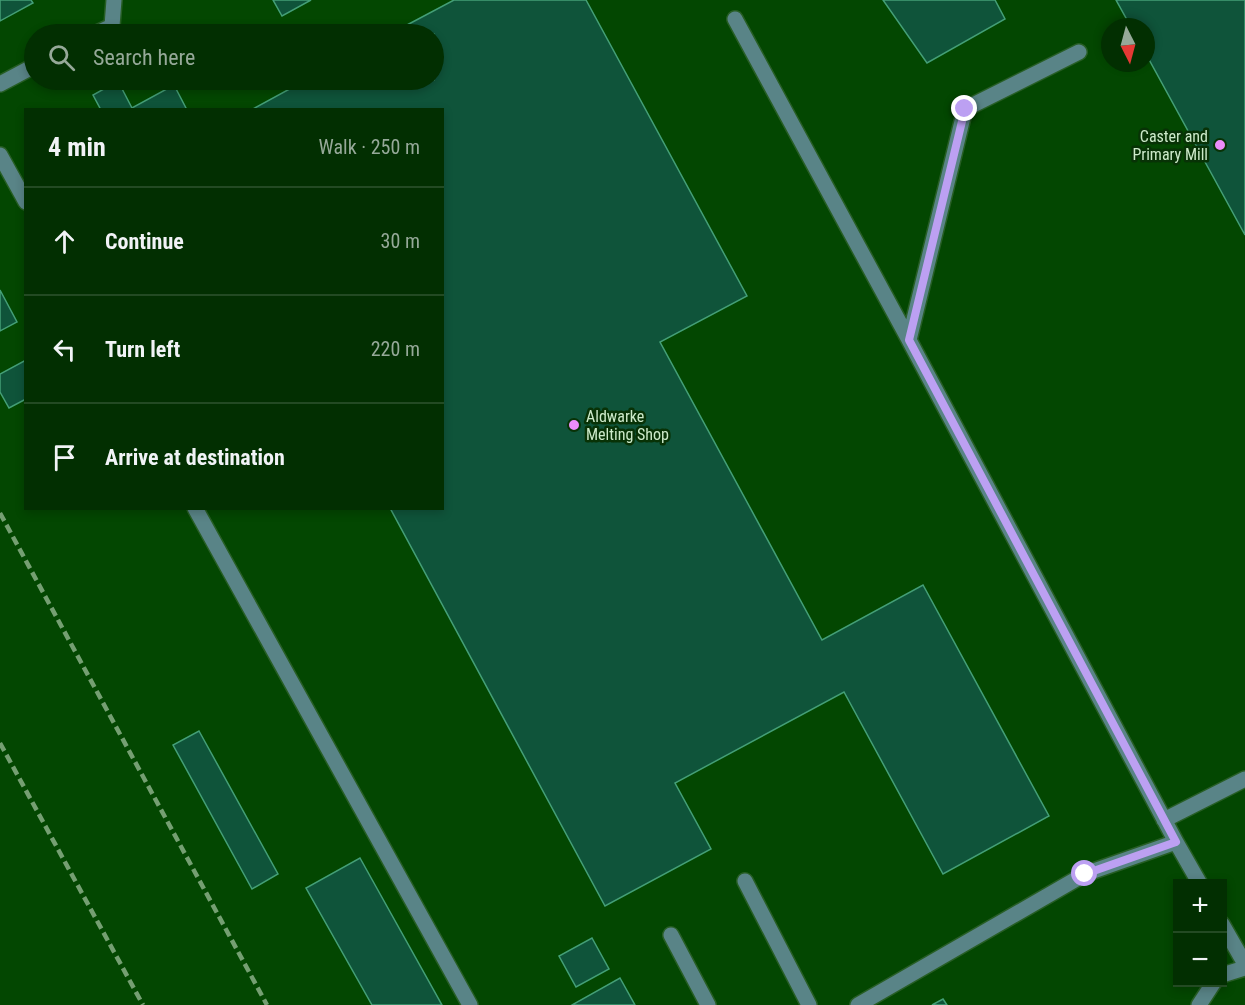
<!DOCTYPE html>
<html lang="en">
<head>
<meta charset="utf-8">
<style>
  body { margin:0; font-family:"Roboto Condensed",sans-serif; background:#103b10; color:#f1f3f6 }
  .controls { position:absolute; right:18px; bottom:18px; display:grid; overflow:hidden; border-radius:0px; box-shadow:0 3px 9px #0003 }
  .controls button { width:54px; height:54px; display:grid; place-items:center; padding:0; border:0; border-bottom:2px solid #234a23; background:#022f01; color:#f1f3f6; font:30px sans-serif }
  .compass { position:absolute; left:1101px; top:18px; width:54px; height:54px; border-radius:50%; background:#022f01; box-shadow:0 3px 9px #0003; rotate:174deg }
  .stop { position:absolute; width:18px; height:18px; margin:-14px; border:4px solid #bca0f2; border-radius:50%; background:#fff }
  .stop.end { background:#bca0f2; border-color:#fff; box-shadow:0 2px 6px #0008 }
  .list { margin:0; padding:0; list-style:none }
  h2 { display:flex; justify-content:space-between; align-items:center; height:78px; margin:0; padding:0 24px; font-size:26px }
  h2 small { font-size:20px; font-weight:400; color:#96a999 }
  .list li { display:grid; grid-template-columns:39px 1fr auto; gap:18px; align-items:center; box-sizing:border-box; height:108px; padding:0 24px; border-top:2px solid #234a23 }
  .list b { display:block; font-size:22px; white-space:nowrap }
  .list em { font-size:20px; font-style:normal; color:#96a999 }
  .icon { flex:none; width:33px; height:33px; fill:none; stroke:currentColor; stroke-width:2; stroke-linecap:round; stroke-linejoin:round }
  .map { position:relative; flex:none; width:1245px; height:1005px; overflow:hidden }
  .search { position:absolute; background:#022f01; box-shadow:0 3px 9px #0003; left:24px; top:24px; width:420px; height:66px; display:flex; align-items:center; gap:15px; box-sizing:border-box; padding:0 21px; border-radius:33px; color:#96a999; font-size:22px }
  .panel { position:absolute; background:#022f01; box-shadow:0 3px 9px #0003; left:24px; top:108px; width:420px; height:402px; border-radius:0px }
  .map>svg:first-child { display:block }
  .built { fill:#034701; fill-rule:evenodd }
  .building { fill:#0f543a; stroke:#449f77; stroke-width:1.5 }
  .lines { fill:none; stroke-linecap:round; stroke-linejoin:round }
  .minor-casing { stroke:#275e25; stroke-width:18 }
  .minor { stroke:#598487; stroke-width:15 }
  .rail { stroke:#759f72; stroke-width:4.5; stroke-dasharray:9 4.5; stroke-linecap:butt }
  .route { stroke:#bca0f2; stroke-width:8 }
  .poi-dot { fill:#ec8cfa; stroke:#083206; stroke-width:2 }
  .labels { text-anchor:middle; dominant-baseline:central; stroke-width:5; stroke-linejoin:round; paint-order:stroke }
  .poi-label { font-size:16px; fill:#cdeaca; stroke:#083206; text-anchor:end }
</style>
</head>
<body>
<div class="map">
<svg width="1245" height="1005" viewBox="0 0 1245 1005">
  <rect width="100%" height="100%" fill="#033f01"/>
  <!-- built -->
  <path class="built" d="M0,0h1245v1005h-1245zM1110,27h36v36h-36zM34,34h400v46h-400zM26,110h416v398h-416zM1178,884h44v98h-44z"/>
  <!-- building -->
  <path class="building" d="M0,0h31l2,3 -33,18z
    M273,0h38l-29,16z
    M454,0h132l161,296 -87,46 162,298 101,-55 126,231 -106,58 -99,-182 -169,91 36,66 -106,57 -215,-398h52v-398h-191l55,-30h128v-46h-44z
    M883,0h112l10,19 -78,44z
    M1116,0h129v235l-99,-181v-27h-15z
    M118,81l14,27 42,-23 13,25h-86l-8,-15z
    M0,290l17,32 -17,9z
    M26,360v39l-17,9 -9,-16v-18z
    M199,731l79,143 -26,15 -79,-144z
    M360,858l82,147h-70l-66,-117z
    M592,938l17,31 -33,18 -17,-31z
    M620,978l15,27h-63z
    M943,999l4,6h-15z"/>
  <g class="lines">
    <defs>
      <path id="minor" d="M735,19l174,321
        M95,34l17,-8 2,-26
        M1079,52l-114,57 -56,231 267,502
        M0,84l34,-18
        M0,155l26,47
        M195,508l275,497
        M1164,820l81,-41
        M745,881l64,124
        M1222,924l23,40
        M671,935l37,70
        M1222,975l23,-7
        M858,1005l227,-131 91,-32 24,42
        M1199,1005l15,-23"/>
    </defs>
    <!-- minor casing -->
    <use href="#minor" class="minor-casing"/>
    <!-- minor -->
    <use href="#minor" class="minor"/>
    <!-- rail -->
    <path class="rail" d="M0,513l267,492
      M0,743l143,262"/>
  </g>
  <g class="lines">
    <!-- route -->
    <path class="route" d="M965,109l-56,231 267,502 -91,32"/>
  </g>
  <!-- markers -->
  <g class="poi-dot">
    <circle cx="1220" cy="145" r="6"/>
    <circle cx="574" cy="425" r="6"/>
  </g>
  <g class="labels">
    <!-- poi labels -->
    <g class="poi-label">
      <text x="1208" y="136">Caster and<tspan x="1208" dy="18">Primary Mill</tspan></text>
      <text x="586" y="416" text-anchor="start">Aldwarke<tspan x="586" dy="18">Melting Shop</tspan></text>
    </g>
  </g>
</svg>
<div class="controls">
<button>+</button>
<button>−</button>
</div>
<svg class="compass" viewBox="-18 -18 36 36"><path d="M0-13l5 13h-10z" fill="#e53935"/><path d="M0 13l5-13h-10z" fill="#96a999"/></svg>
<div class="stop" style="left:1085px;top:874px"></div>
<div class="stop end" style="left:965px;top:109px"></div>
<div class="search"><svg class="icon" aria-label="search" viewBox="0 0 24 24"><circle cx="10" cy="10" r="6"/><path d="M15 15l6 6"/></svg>Search here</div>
<section class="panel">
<h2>4 min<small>Walk · 250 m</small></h2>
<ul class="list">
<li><svg class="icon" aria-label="ahead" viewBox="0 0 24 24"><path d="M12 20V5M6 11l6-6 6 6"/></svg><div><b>Continue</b></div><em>30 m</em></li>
<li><svg class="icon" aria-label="left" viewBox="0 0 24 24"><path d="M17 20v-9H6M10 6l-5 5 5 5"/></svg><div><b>Turn left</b></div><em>220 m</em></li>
<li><svg class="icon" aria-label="arrive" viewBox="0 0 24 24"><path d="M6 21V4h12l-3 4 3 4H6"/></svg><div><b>Arrive at destination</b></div></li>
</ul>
</section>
</div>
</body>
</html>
